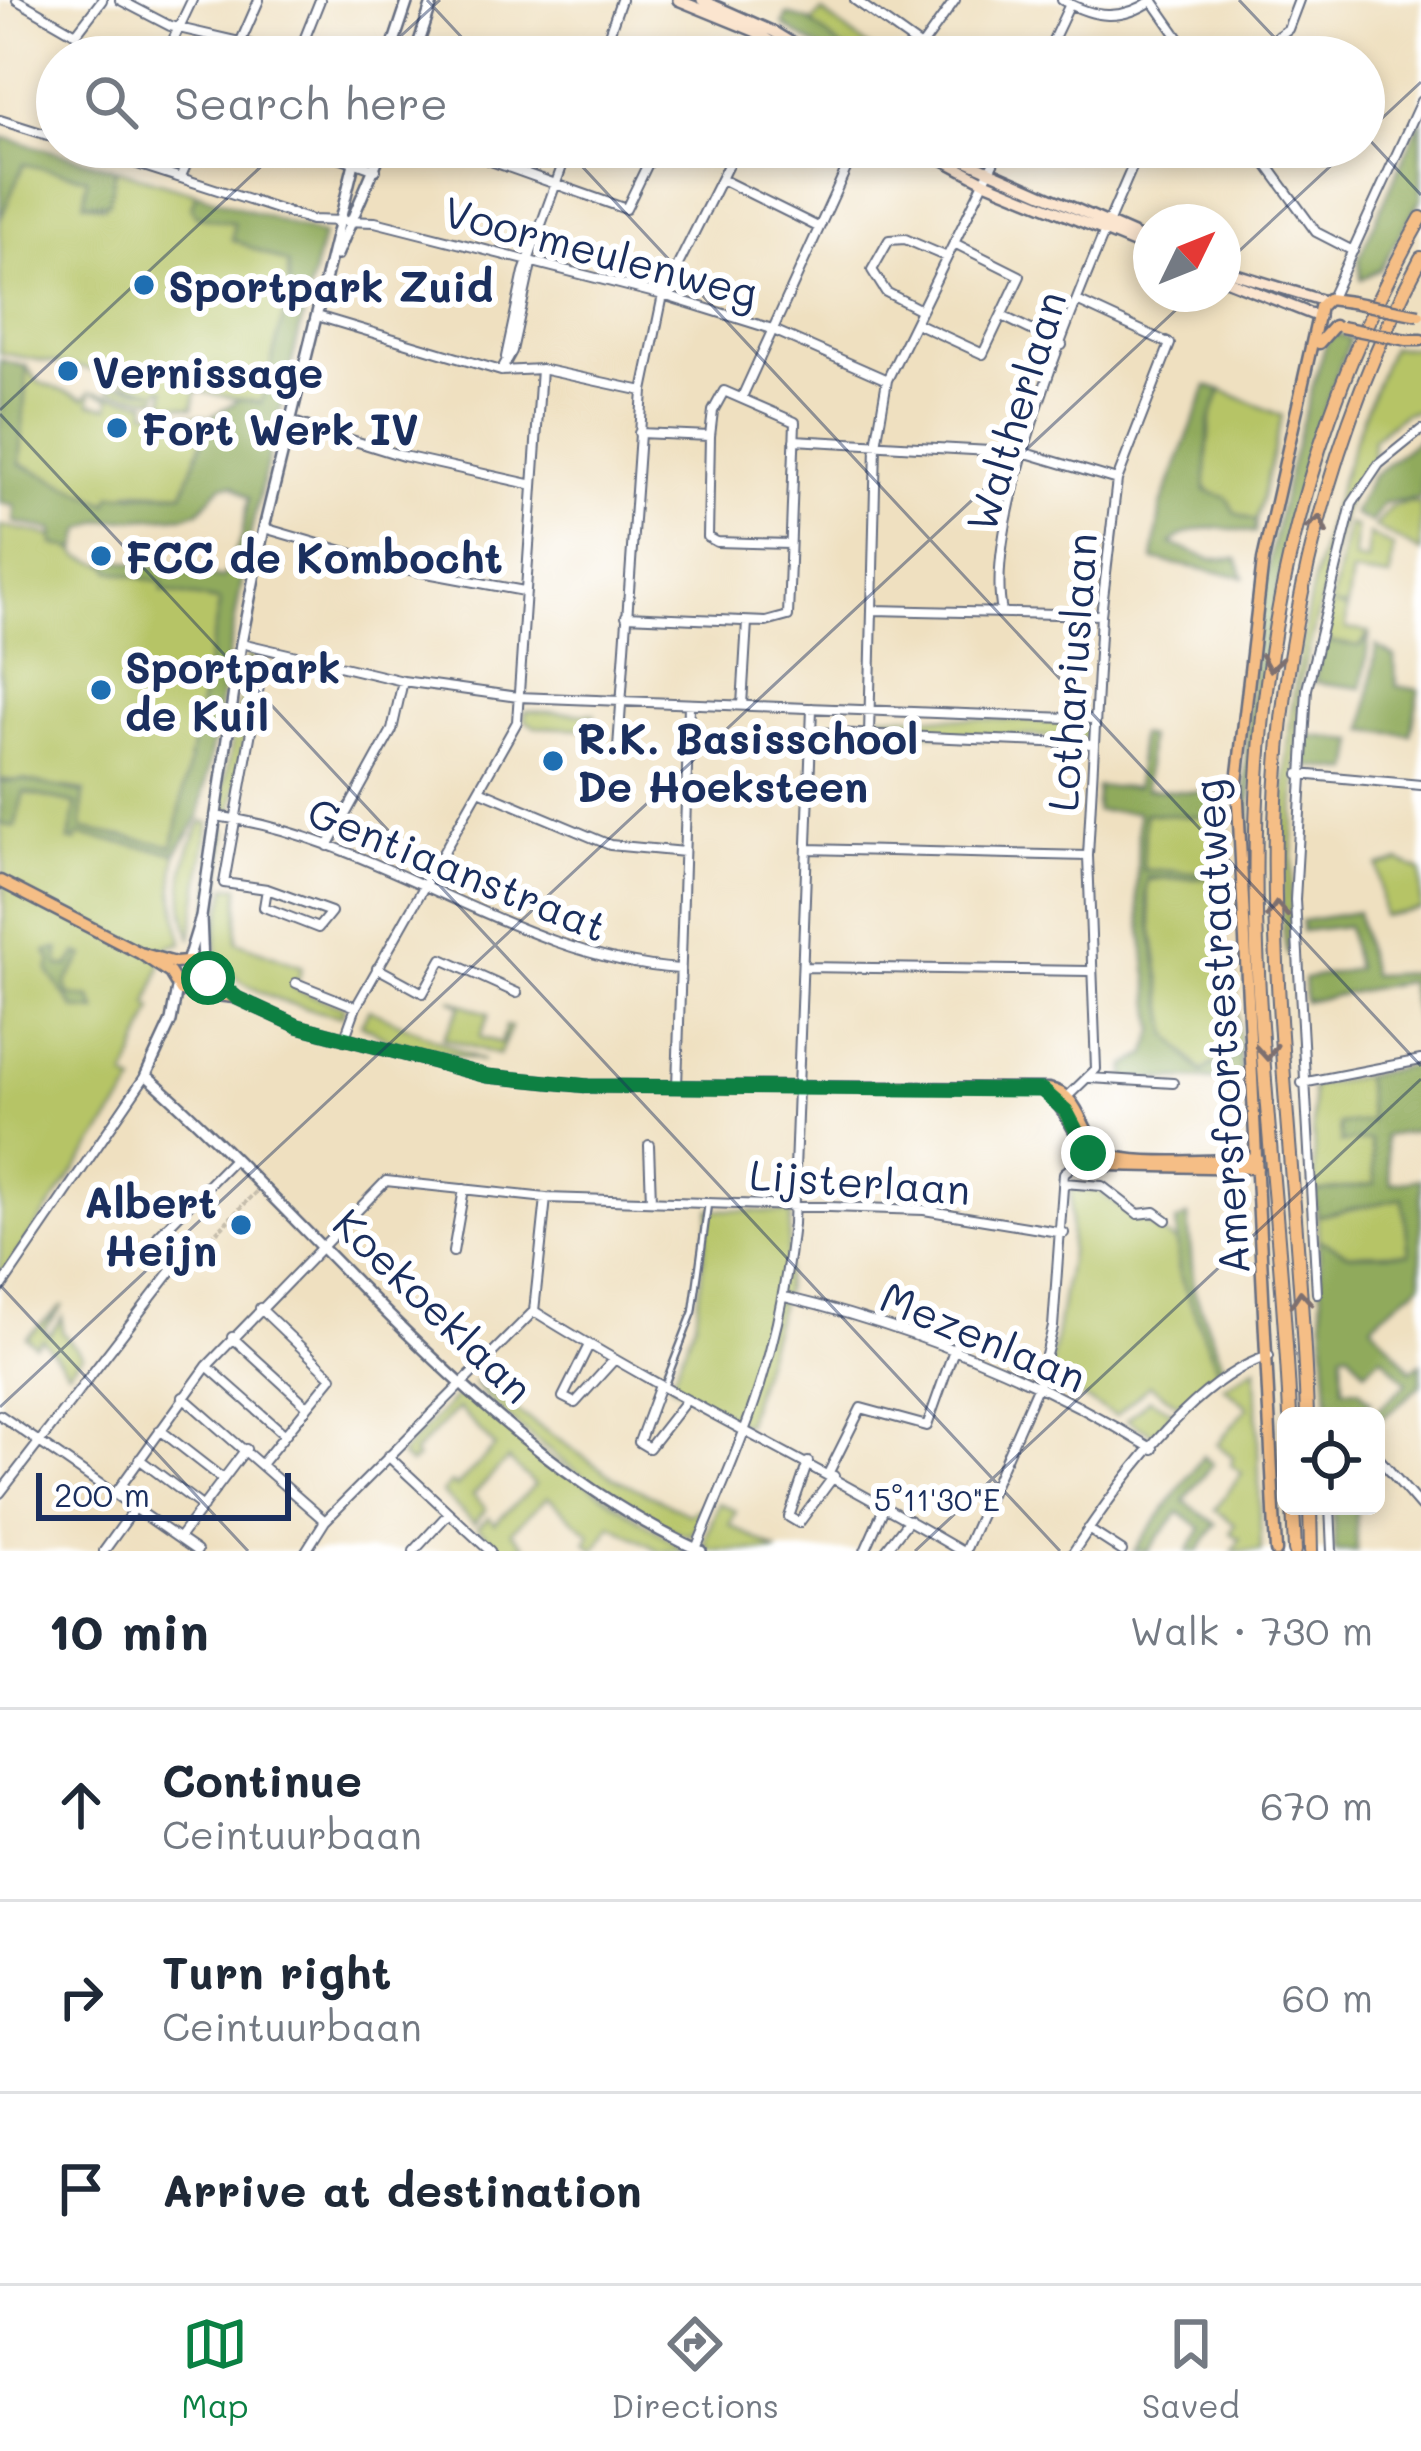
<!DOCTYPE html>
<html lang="en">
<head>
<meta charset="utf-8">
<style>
  body { margin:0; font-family:Mali,sans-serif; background:#f2f2f3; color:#1f2937 }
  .controls { position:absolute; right:36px; bottom:36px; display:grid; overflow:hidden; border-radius:18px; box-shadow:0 6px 18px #0003 }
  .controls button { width:108px; height:108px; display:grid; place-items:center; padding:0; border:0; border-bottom:3px solid #e0e1e3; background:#fff; color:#1f2937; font:60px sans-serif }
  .compass { position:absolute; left:1133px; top:204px; width:108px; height:108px; border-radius:50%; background:#fff; box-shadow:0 6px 18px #0003; rotate:47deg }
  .scale { position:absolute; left:36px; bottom:30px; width:255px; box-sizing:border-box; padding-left:12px; border:6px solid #1b2f5e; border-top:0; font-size:33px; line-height:42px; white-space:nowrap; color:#1b2f5e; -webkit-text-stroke:9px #fff; paint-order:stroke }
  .stop { position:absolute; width:36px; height:36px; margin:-27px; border:9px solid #0b8043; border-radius:50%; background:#fff }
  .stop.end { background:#0b8043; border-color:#fff; box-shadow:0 3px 12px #0008 }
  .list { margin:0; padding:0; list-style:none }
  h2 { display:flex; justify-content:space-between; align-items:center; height:156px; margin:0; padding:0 48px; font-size:51px }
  h2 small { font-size:39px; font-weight:400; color:#747a83 }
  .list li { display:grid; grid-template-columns:78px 1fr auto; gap:36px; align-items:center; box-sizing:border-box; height:192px; padding:0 48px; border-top:3px solid #e0e1e3 }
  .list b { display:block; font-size:45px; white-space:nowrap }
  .list p { margin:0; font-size:39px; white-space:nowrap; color:#747a83 }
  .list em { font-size:39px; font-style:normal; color:#747a83 }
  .icon { flex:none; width:66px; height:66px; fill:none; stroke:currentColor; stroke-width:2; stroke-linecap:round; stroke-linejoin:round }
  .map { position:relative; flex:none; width:1421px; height:1551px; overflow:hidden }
  .search { position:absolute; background:#fff; box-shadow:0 6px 18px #0003; left:36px; right:36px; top:36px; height:132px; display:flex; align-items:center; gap:30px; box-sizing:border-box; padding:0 42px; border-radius:66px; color:#747a83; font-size:45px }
  .sheet { height:732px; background:#fff }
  nav { display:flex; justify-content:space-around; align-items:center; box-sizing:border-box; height:168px; border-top:3px solid #e0e1e3; background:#fff; font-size:33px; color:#747a83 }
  nav a { display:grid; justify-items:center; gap:6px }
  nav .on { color:#0b8043 }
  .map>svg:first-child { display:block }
  .green { fill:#b6c466; stroke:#687a62; stroke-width:3 }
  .forest { fill:#90aa5b; stroke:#566c5c; stroke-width:3 }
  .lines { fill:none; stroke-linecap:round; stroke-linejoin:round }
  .pedestrian-tunnel { stroke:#c5bdac; stroke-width:4.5; stroke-dasharray:4.5 2; stroke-linecap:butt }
  .pedestrian-casing { stroke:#656d80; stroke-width:9 }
  .minor-casing { stroke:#656d80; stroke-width:12 }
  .tertiary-casing { stroke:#656d80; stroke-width:14 }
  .secondary-casing { stroke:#656d80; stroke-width:14 }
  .primary-casing { stroke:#656d80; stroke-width:15 }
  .motorway-casing { stroke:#656d80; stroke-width:16 }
  .pedestrian { stroke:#fff; stroke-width:4.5 }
  .minor { stroke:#fff; stroke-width:8 }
  .tertiary { stroke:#fff; stroke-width:9 }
  .secondary { stroke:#fbe5cf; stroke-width:9 }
  .primary { stroke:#f5be86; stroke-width:10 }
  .motorway { stroke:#f5be86; stroke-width:12 }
  .primary-bridge-casing { stroke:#656d80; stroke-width:15; stroke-linecap:butt }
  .primary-bridge { stroke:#f5be86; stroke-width:10 }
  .oneway { stroke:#7d6f70 }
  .route { stroke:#0b8043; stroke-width:15 }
  .ticks { fill:none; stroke:#1b2f5e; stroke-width:3; stroke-opacity:0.45 }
  .poi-dot { fill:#1f6fb2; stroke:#fff; stroke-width:4.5 }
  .labels { text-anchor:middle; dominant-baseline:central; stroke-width:12; stroke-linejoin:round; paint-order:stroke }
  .street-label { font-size:42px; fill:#1b2f5e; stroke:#fff }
  .poi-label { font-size:42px; font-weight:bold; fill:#1b2f5e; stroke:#fff; text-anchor:start }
  .ticks-label { font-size:30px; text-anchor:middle; fill:#1b2f5e; stroke:#fff; stroke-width:12; stroke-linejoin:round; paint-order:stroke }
</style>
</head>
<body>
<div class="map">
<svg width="1421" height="1551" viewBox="0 0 1421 1551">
  <rect width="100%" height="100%" fill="#fff"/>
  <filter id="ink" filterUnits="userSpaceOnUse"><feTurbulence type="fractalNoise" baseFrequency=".00833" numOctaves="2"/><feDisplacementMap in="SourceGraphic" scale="24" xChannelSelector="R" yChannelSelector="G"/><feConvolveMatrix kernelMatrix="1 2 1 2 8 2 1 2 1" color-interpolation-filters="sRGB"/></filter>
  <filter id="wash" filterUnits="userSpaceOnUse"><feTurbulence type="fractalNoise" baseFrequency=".004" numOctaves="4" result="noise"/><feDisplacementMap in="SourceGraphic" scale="48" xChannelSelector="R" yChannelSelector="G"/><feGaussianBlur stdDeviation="2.7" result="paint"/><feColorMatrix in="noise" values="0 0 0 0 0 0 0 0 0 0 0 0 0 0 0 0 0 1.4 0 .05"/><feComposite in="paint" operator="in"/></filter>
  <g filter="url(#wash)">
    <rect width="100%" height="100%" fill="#efe0c0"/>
    <!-- green -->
    <path class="green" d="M822,12l60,45c-33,0 -48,-12 -71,-35z
      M24,163l64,15 -4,25 20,4 12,-38 80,24 -5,15 44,15 -3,16 56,25 2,30 -29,109 -65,-12 -3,17 -29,-5 1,-14h-5l-3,10 -47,-8 1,-7 45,8 -33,-10 1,-6 -124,-23v-133z
      M1421,347v63l-17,3 -31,26 -1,26 -19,22 -9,23 -44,174 -12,273c-9,-29 -4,-69 -4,-100 -2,-178 36,-346 107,-509z
      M27,367l11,15 46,17 6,-7v12l19,3 1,-9 -17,-6 54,10 -1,9 65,6 -28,76 -52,-2 -22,13 -89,-41z
      M1221,390l61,26 -26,105 -21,-8 -32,-28 9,-76z
      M1407,502l14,1v49l-46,-25 15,-20z
      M1348,524l8,3 -2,32 13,2 2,-27 24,13 -3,31 -38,-5 -5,34 -12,-1 12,3 -1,20 23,3 -9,15 -30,-5 -5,-8z
      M0,526c32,5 63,8 80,31l83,26v8l57,10 -47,246 -95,-19 7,-37 -85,-12z
      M250,648l5,21 -23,143 -12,-4z
      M525,711l69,3v15l-59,-2 -10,-7z
      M879,715l207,8 1,15 -208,-7z
      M23,792l54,12 -8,36 9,-6 98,19 -3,36 9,54 -15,4 -19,58 5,3 -27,70 9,6 -135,195 4,-415 -4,-40 15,2z
      M1145,813l82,6v21l-8,1 1,32 -77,-3z
      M202,821l7,2 -18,116c-14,-40 -11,-80 11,-118z
      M218,824l9,7 -14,113 -7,-2z
      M1400,861l21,10v38l-38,7 -5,-50z
      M1221,878l2,14 6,1v8l-6,1 2,48 8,1 7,97 -13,16 -17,1 -7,8 -34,-39 -24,-154z
      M227,886l12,1 -2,55 65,25 -7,22 49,18 -2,9c-32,-4 -116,-27 -124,-63 -5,-19 6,-48 9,-67z
      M450,999l39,15 -9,23 21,6 5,-17 5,1 -12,28 -56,-17 18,-32z
      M369,1009l114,52 -93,-20 -29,-17z
      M1364,1076l6,45 -28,22 28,-3 5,44 -60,8 -3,-105z
      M1071,1187h28l5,9 74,47 1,31 39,96 -37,36 -32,-21 -33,31 -67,-36 21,-128z
      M1404,1198l6,55 -61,1 -31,-15 -1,-23z
      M710,1209l81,4 -7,79 -39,133 -75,-41 25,-63z
      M63,1305l-19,24 5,6 13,-18v15l20,23 -14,16 -26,-32 -7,6 -9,-8z
      M1256,1367l5,184h-28l7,-12 -9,-6 4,-9 -20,-14 27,-37 -11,-8 2,-8 -16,-13 31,-37 -24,-20z
      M473,1381l140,96 76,37 18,-10 -15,31c-38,1 -198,-120 -219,-154z
      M463,1389l60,52 163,110h-26l-49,-26 -16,25 -9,-8 5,-7 -43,-38 -37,34 15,16 -24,4 -24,-24 11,-10 6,6 40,-38 -27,-26 -35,36 13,14 -12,14 -32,-30 9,-10 5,4 39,-40 -37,-39 -45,46 4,4 -7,6 -10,-9z
      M1149,1399l24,12 -18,24 -28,-15z
      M719,1503l17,8 -6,14 48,26 -70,-1 -3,-11z"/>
    <!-- forest -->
    <path class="forest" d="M787,14l22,6 43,37h-20l-49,-32z
      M1421,119v79l-41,71 -19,10 -2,-21z
      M2,137l114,32 -7,34h-25l3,-25 -63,-14 -24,56z
      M196,193l127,42 -71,291 -53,292 -23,35 -98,-18 -2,7 -7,-2 7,-36 -52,-12 -9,35 -15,-3v-42l23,-2 60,13 -1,36 91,17 47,-245 -58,-10 1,-8 -52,-12 -4,-8 4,-4 112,19 18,-39 8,-41 -16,-13h-11l-23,26 -13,5 -85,5 -19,9 -5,20 -24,-6v-14l-39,-8 1,-16 -15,-3v-143l27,7 -7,97 88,40 3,-9 72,-2 29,-77 28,-17 21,4 28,-109 -1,-30 -56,-25 2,-16 -38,-7 -5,-8z
      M1338,334l12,5c-66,172 -96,345 -103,529 -10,-179 25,-361 81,-530z
      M1207,386l14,4 -12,33 -4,67 22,8 8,15 21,8 -1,12c-29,-6 -61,-11 -84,11l39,15h27l7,18 -91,-17 8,-54z
      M1421,437v61l-38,5 -12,20 -18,-9 18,-36z
      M1325,634l5,8 30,4 9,-9 -7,51 -48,-6z
      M1376,646l19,11 1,29 23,4 -8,45 -46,-5z
      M1139,735l9,2 -2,52 81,5v25l-82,-6 -2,57 76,3v-32l8,-1 2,53h-7l-1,-15h-73l-2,15 23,141 33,39 13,-10 12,1 13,-16 1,32 -116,-1 1,-13 20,-11 9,-25 -18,-138 1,-80 -42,-1 1,-24h40z
      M1308,735l48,6 -5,30 -45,-5z
      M1357,912l14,63 48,-2 2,67 -13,-59 -103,21 -1,-23 52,-10 -9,-43 -45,5v-10z
      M59,949l-1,17h11l8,-13 7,3 -18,27 3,12 22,3 6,13 -22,-2 -27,-38 3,-10 -5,-10z
      M1421,1063v67l-37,6 7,48 30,-5v103l-49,42 39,46 10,-7v22l-45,39v-8h-5l36,-33 -25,-27 -17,15 -15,-19h-8l1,37h16l12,13 -16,14h-26l-11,-177 31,15 60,-1 -6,-55 -86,18 -2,-24 60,-8 -5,-44 -29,3 -2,-19 31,-3 -6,-45z
      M1188,1216l6,74 30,76 -6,4 -39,-96 -3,-52z
      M1203,1456l10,8 -29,37 32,23 -18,27h-11l14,-22 -22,-17 -31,39h-14z
      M1333,1506h23l1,45h-22z"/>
  </g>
  <g filter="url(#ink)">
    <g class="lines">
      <!-- pedestrian-tunnel -->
      <path class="pedestrian-tunnel" d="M212,1237l50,-51"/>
      <defs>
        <path id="pedestrian" d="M665,1384l28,-72 15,-108"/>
        <path id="minor" d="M17,0l59,34 26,-34
          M120,0l50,26 135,31
          M855,0l66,47
          M1062,0c33,18 59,22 91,0
          M1152,0l40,57
          M298,55l22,-55
          M165,57l27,-57
          M234,57l25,-57
          M514,57l10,-13 37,13
          M601,57l20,-57
          M914,57l41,-57
          M1045,57l25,-53
          M1249,57l39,-28 11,-29
          M0,120l57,18
          M85,147l226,73 64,2 288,73 106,33 118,52
          M310,147l66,23
          M482,147l6,13 138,49 30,-62
          M1254,147l62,85 37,19
          M181,176l13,-29
          M721,179l97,48
          M1331,298l90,-197
          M921,310l-35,-18 -14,-22 17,-30 16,-1 42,18
          M317,316l184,55 40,-2 102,22
          M1002,316l60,29
          M916,323l67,31 37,-78 -66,-33
          M506,357l18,-85 45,-125
          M501,371l11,-20 19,-87
          M742,397l114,-250
          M290,421l113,35 126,28
          M710,436l-2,101 9,5 73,2
          M794,440l232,13 91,27
          M264,528l141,41 119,22
          M873,610l228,5
          M1002,612c-21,-102 95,-365 139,-465
          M626,616l140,6 22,-6 7,-194 -71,-31 -11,20 -3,25 -71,-3
          M241,643l162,38 115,16 575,22
          M261,675l-37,208 43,6 64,23 -13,16 -54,-21 3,-18
          M742,705l5,-83
          M811,732l281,12
          M869,735l7,-290 11,-65 114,-233
          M618,748l25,-357 20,-96 74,-148
          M1299,774l122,11
          M479,790l131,55 74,7
          M215,816c164,21 299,141 464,153
          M328,846l64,-116 11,-49
          M807,849l281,7
          M803,967l287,4
          M377,968l46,25 19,-34 75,34
          M296,983l60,24
          M344,1040l12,-33 161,-285 24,-353
          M1090,1078l83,5
          M1302,1083l119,-23
          M677,1087l12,-382
          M1064,1100l32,-31 -8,-213 13,-241 16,-135 53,-136 -93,-43
          M649,1145l2,56
          M1064,1183l38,3 36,28 17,-2 11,8
          M453,1252l11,-63
          M0,1289l146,-214
          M1317,1293l-22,-393 12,-211 45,-185 27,-40 42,-34
          M785,1297c133,32 252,81 368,152
          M260,1308l72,69 -69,85
          M534,1311c139,87 286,156 427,240
          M232,1337l74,68
          M589,1345l-26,52 12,6 39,-43
          M207,1366l76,67
          M659,1388l-20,54 10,6 36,-46
          M183,1397l142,124
          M0,1415l197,136
          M160,1430l63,49
          M1376,1455l45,52
          M388,1456l102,95
          M139,1459l64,48
          M808,1462l-19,55 10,6 35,-47
          M829,1472l32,-64 66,18 28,-79
          M0,1493l176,-228 -18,-29 76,-77
          M115,1494l92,-128 179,-185 160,17 378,12 140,23
          M1330,1506l2,45
          M1088,1529l34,22
          M179,1538l67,-89
          M104,1551l31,-43
          M306,1551l19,-30 209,-210 12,-113
          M414,1551l35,-38
          M695,1551c51,-121 84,-194 98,-327l19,-516
          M865,1551l20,-45
          M885,1551l24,-31
          M965,1551l74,-168 14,-56 11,-154 26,-21
          M1074,1551c42,-64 120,-173 195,-195"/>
        <path id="tertiary" d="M389,57l19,-57
          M414,57l19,-57
          M337,255l46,-108
          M201,917l40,-274 23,-115 94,-381
          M188,959l13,-42 2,47
          M177,988l-6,33 -25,54c174,153 341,380 555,476"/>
        <path id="secondary" d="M678,0l76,31 43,26
          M702,0l72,32 41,25
          M919,147l66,35 166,68
          M935,147l216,95
          M1223,270l101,31
          M1223,279l96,38"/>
        <path id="primary" d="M1407,340h14
          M1319,343l15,-17
          M0,881l140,72 30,20 11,18 53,6
          M140,953l35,10 24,-2 15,21 23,16 61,28 189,50 101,10 460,3c33,5 31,41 52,61 19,18 127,10 157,8
          M1042,1090c31,19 33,61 64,75l151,3
          M1276,1551l-39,-769 26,-222 57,-253 8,-8 23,3"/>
        <path id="motorway" d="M1290,1416c-9,-215 -46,-439 -31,-653 13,-190 67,-380 162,-545
          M1307,1416c-6,-197 -36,-393 -32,-590 5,-196 54,-394 146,-568
          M1293,1506l2,45
          M1310,1506l1,45"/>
      </defs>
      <!-- pedestrian casing -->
      <use href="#pedestrian" class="pedestrian-casing"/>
      <!-- minor casing -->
      <use href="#minor" class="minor-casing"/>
      <!-- tertiary casing -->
      <use href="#tertiary" class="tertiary-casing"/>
      <!-- secondary casing -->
      <use href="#secondary" class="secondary-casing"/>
      <!-- primary casing -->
      <use href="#primary" class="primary-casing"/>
      <!-- motorway casing -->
      <use href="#motorway" class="motorway-casing"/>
      <!-- pedestrian -->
      <use href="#pedestrian" class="pedestrian"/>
      <!-- minor -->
      <use href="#minor" class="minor"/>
      <!-- tertiary -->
      <use href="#tertiary" class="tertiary"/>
      <!-- secondary -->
      <use href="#secondary" class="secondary"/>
      <!-- primary -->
      <use href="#primary" class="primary"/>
      <!-- motorway -->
      <use href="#motorway" class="motorway"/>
      <defs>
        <path id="primary-bridge" d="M1351,302l68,13
          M1341,327l66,13"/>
      </defs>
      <!-- primary-bridge casing -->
      <use href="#primary-bridge" class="primary-bridge-casing"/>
      <!-- primary-bridge -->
      <use href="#primary-bridge" class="primary-bridge"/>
    </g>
    <!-- one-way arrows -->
    <defs><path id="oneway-chevron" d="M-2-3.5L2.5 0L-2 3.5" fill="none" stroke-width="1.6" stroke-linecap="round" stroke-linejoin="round" transform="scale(3)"/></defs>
    <g class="oneway">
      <use href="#oneway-chevron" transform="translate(1318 524) rotate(-75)"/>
      <use href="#oneway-chevron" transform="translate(1271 663) rotate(99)"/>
      <use href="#oneway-chevron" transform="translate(1277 910) rotate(-92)"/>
      <use href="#oneway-chevron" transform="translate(1267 1052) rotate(86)"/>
      <use href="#oneway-chevron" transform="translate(1301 1299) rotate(-94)"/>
    </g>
  </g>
  <g class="lines" filter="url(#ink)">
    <!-- route -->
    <path class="route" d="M208,978v-5l29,25 61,28 189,50 101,10 454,4 24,21 22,42"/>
  </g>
  <!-- ticks -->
  <path class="ticks" d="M427,0l53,57M1239,0l54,57M378,57l62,-57M1364,134l57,61M1364,135l57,-53M564,147l857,919M1223,266l128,-119M0,410l282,-263M0,414l1060,1137M0,1285l248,266M0,1407l1193,-1113M915,1551l506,-472"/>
  <!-- markers -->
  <g class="poi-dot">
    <circle cx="144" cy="285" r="12"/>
    <circle cx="68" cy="371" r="12"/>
    <circle cx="117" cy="428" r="12"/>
    <circle cx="101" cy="556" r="12"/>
    <circle cx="101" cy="690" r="12"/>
    <circle cx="553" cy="761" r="12"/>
    <circle cx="241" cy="1225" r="12"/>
  </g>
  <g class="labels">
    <!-- street labels -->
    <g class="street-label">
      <text transform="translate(601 251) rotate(15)">Voormeulenweg</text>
      <text transform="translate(1015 411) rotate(-73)">Waltherlaan</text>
      <text transform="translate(1071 672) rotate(-86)">Lothariuslaan</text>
      <text transform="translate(458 868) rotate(22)">Gentiaanstraat</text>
      <text transform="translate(1220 1027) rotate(-93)">Amersfoortsestraatweg</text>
      <text transform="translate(860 1181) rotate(4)">Lijsterlaan</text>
      <text transform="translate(434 1305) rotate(44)">Koekoeklaan</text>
      <text transform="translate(984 1336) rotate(23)">Mezenlaan</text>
    </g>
    <!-- poi labels -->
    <g class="poi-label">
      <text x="168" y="285">Sportpark Zuid</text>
      <text x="92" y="371">Vernissage</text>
      <text x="141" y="428">Fort Werk IV</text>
      <text x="125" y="556">FCC de Kombocht</text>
      <text x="125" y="666">Sportpark<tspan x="125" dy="48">de Kuil</tspan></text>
      <text x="577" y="737">R.K. Basisschool<tspan x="577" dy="48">De Hoeksteen</tspan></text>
      <text x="217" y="1201" text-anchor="end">Albert<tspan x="217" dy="48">Heijn</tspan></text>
    </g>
  </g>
  <g class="ticks-label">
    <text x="937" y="1511">5°11'30"E</text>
  </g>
</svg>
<div class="controls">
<button><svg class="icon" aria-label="locate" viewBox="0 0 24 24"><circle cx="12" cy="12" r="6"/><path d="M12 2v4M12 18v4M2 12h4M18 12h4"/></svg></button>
</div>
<svg class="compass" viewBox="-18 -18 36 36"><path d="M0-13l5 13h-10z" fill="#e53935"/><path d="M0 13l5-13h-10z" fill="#747a83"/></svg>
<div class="scale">200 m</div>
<div class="stop" style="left:208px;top:978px"></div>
<div class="stop end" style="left:1088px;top:1153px"></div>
<div class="search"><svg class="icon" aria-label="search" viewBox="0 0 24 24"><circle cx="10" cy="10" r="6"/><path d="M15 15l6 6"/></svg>Search here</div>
</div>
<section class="sheet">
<h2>10 min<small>Walk · 730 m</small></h2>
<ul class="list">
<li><svg class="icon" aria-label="ahead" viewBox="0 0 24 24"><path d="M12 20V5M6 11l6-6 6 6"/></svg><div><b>Continue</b><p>Ceintuurbaan</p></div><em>670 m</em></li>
<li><svg class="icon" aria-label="right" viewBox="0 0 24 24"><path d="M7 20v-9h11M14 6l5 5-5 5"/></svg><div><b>Turn right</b><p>Ceintuurbaan</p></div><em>60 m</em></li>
<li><svg class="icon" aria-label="arrive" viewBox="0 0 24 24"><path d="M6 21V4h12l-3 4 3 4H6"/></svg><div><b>Arrive at destination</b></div></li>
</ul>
</section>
<nav>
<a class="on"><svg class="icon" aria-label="map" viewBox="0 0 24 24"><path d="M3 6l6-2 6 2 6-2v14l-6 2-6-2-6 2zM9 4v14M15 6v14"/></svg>Map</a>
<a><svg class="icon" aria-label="directions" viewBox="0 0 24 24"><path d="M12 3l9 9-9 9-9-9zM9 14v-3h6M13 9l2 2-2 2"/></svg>Directions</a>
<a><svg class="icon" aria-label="saved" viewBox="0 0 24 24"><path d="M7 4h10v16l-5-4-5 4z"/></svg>Saved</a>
</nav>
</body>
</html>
